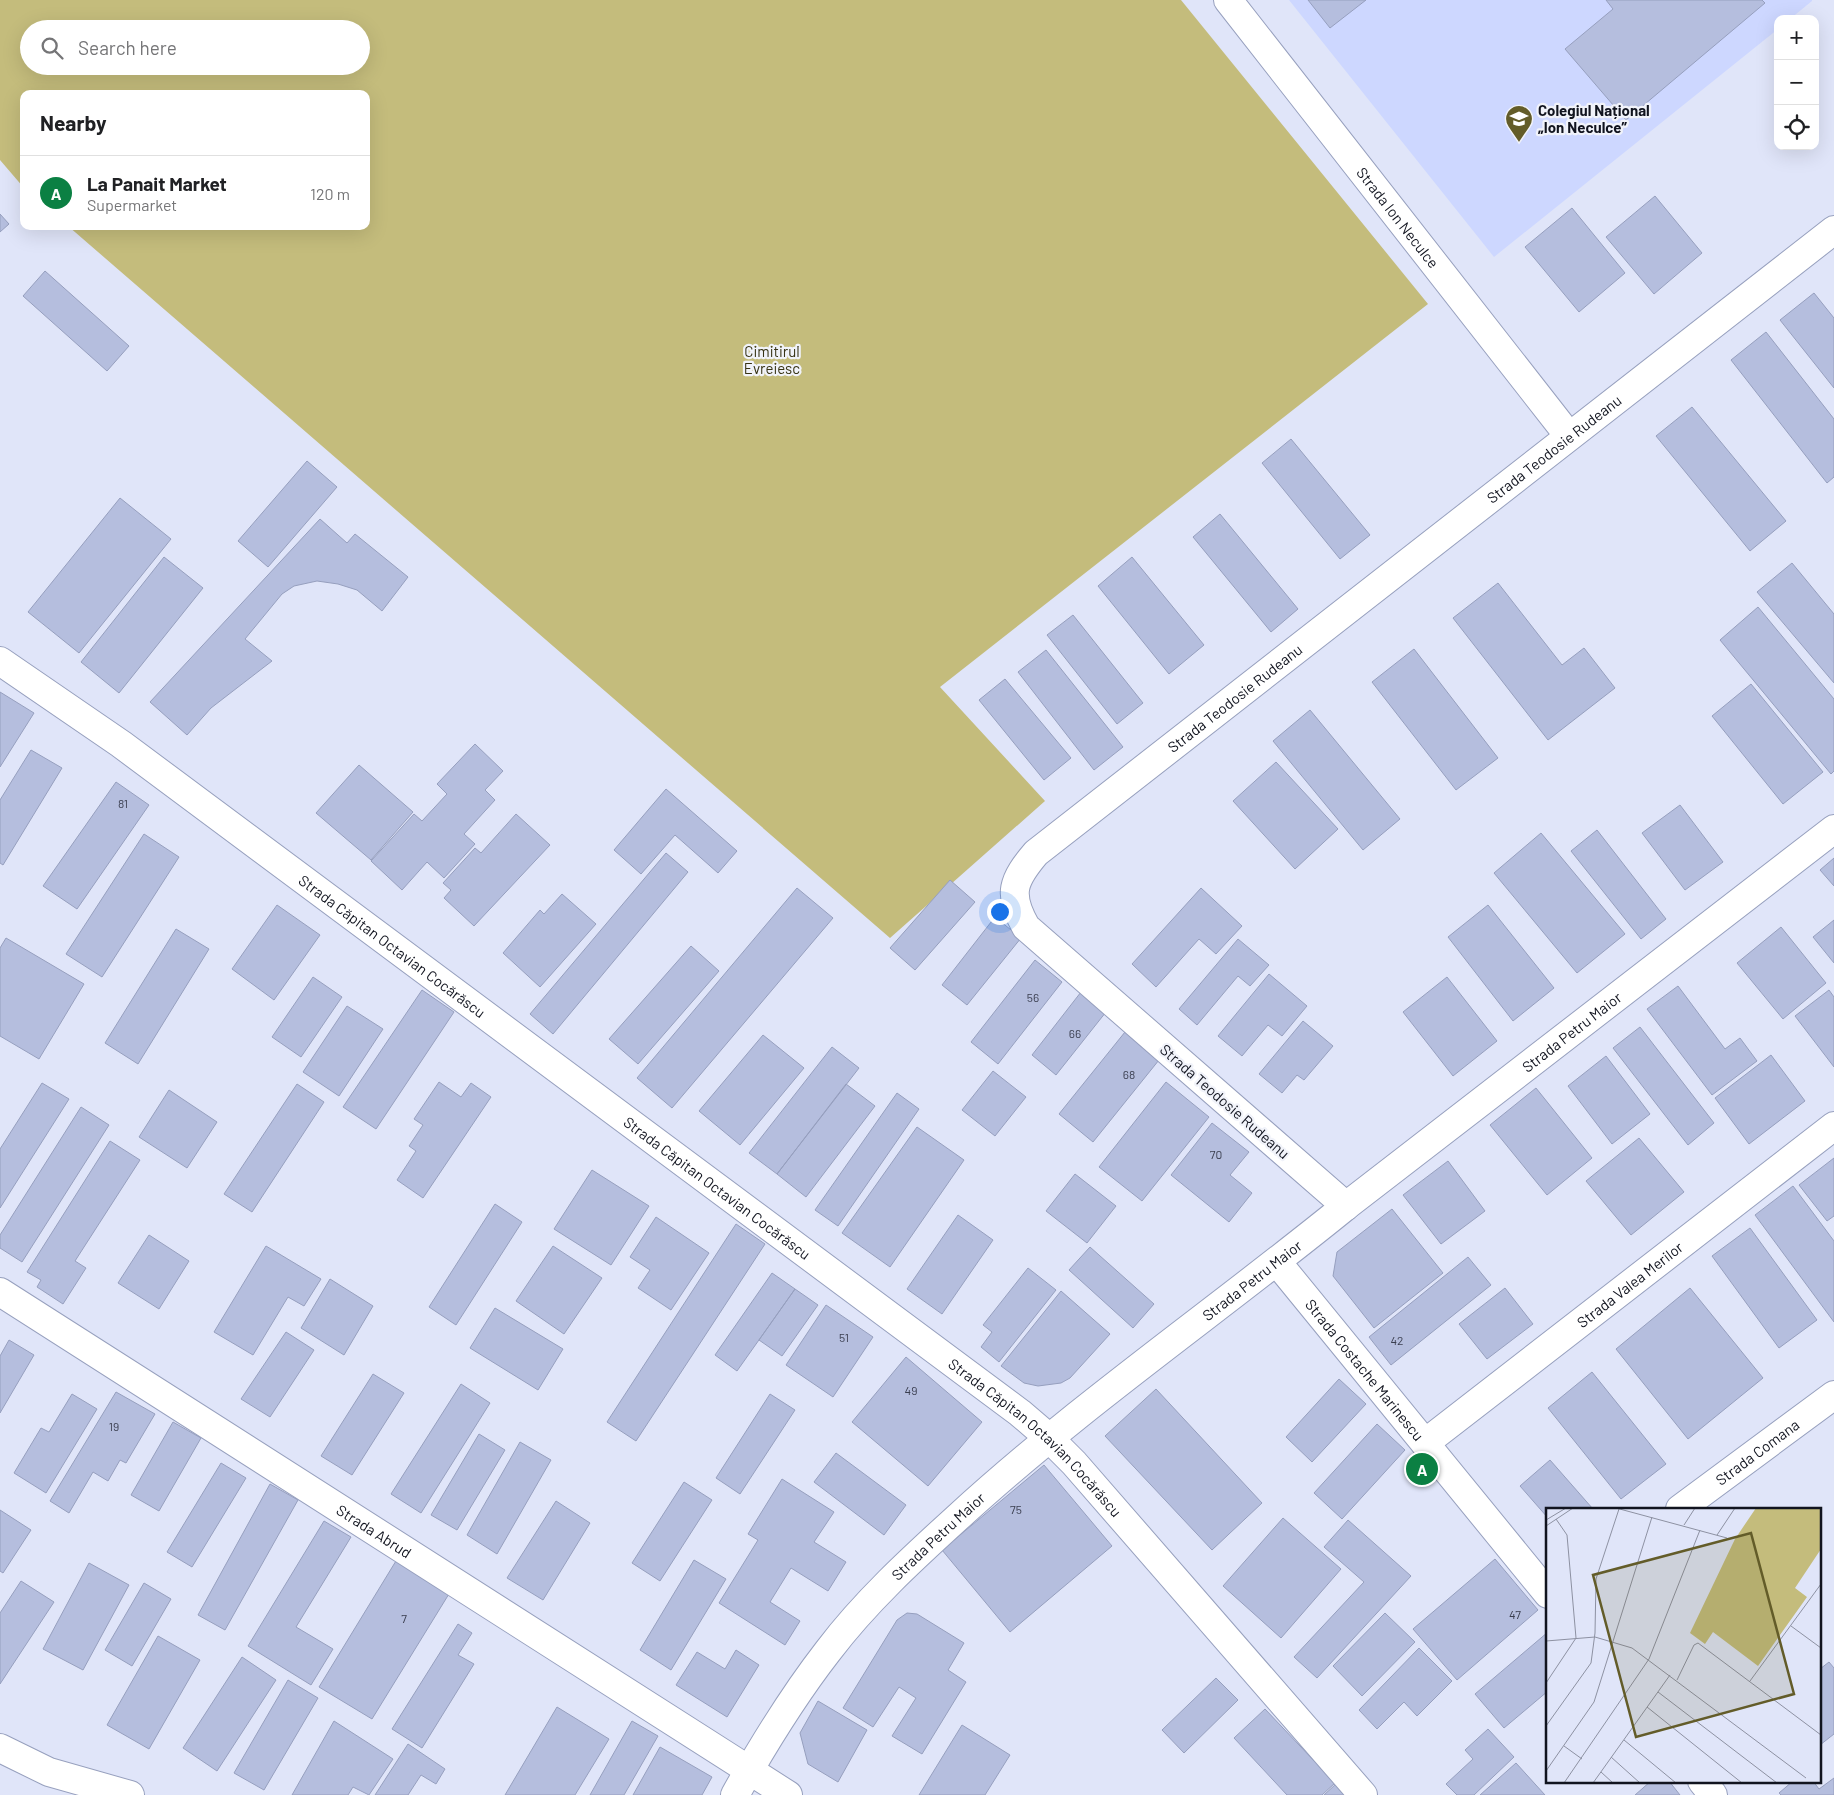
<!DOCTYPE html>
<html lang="en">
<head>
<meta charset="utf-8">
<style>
  body { margin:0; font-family:Barlow,sans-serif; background:#f6f6f6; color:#202124 }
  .controls { position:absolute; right:15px; top:15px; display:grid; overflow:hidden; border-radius:10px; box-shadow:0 5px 20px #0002 }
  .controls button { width:45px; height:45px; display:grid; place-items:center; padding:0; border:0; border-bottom:1px solid #e0e0e0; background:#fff; color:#202124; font:25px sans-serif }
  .you { position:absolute; left:999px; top:911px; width:18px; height:18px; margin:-12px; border:4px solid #fff; border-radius:50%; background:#1a73e8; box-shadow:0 0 0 8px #1a73e833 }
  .badge { display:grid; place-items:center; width:32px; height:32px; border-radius:50%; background:#0b8043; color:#fff; font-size:16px; font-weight:700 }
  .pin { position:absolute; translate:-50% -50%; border:2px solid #fff; box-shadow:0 1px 5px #0006 }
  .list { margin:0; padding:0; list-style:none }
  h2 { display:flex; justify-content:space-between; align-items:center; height:65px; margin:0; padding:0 20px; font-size:21px }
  h2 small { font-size:16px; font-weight:400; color:#757577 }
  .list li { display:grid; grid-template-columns:32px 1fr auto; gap:15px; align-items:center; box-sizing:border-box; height:75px; padding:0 20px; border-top:1px solid #e0e0e0 }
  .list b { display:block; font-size:19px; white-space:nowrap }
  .list p { margin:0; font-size:16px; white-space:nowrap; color:#757577 }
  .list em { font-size:16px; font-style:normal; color:#757577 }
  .icon { flex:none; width:28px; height:28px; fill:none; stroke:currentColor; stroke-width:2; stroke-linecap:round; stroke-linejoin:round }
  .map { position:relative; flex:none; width:1834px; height:1795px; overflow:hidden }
  .search { position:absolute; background:#fff; box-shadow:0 5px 20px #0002; left:20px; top:20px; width:350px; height:55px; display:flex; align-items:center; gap:12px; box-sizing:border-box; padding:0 18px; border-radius:28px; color:#757577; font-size:19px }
  .panel { position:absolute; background:#fff; box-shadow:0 5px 20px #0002; left:20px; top:90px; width:350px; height:140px; border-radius:10px }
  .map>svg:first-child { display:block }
  .built { fill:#cdd7ff }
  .green { fill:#c4bc7c; fill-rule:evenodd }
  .building { fill:#b5bede; stroke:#969fbe }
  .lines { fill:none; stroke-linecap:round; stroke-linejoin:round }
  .minor-casing { stroke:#97a0be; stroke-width:30 }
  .minor { stroke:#fff; stroke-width:28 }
  .labels { text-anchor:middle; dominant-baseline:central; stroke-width:4.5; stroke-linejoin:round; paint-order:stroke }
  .number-label { font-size:12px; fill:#3a3e4f }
  .poi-label { font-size:15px; font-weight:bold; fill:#11141f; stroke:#f1f3fa; text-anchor:start }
  .street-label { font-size:15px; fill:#11141f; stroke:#f1f3fa }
  .park-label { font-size:15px; fill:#373314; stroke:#f1f3fa }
  .inset-road { fill:none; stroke:#8d91a2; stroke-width:1 }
  .view { fill:#635c29; fill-opacity:0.15; stroke:#635c29; stroke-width:2.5 }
  .inset-edge { fill:none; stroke:#11141f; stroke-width:2.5 }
</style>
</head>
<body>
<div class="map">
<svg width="1834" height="1795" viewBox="0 0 1834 1795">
  <rect width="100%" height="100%" fill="#e0e5f9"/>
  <!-- built -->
  <path class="built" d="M1289,0h523v1l-22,18h-12v10l-284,228z"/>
  <!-- green -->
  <path class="green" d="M0,0h1181l247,304 -488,383 105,114 -155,137 -822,-712h298v-132h-342v94l-24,-28zM29,29h332v37h-332z"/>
  <!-- building -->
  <path class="building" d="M1308,0h58l-36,28z
    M1606,0h156l3,3 -139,117 -61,-71 48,-40z
    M1655,196l47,57 -48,41 -48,-57z
    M1572,208l53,65 -46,39 -54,-65z
    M0,214l9,10 -9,8z
    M45,271l84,75 -22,25 -84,-75z
    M1814,293l20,25v70l-54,-68z
    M1766,332l68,87v58l-7,6 -96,-123z
    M1692,407l94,114 -36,30 -94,-115z
    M1291,439l79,96 -30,24 -78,-96z
    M307,461l30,26 -69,80 -30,-26z
    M120,498l51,41 -92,114 -51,-41z
    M1220,514l78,95 -27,23 -78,-95z
    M320,519l27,24 8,-9 53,43 -26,34 -25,-21 -19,-6 -21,-3 -23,5 -12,8 -37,45 27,22 -61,47 -24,27 -37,-33z
    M164,557l39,31 -84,105 -38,-31z
    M1132,557l72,88 -35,29 -71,-88z
    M1792,563l42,51v69l-77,-91z
    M1498,583l64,82 22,-17 31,40 -67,52 -95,-122z
    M1758,607l76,92v72l-3,3 -111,-134z
    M1073,615l70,88 -26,21 -70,-89z
    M1414,649l84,109 -42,32 -84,-108z
    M1046,650l77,97 -29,23 -76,-98z
    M1005,679l66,79 -27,22 -65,-80z
    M1751,684l72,88 -40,32 -71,-88z
    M0,692l34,21 -34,54z
    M1310,710l90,109 -37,31 -90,-109z
    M475,744l28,27 -18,19 10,10 -31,34 11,10 -31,34 -17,-16 -25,28 -31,-29 43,-47 8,7 25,-27 -10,-10z
    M31,750l31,18 -59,97 -3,-2v-63z
    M1276,762l62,67 -43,40 -62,-68z
    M359,765l54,47 -42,48 -55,-47z
    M116,782l33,23 -72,104 -34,-23z
    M666,789l71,62 -19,22 -43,-38 -34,39 -27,-24z
    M1680,805l43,57 -38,28 -43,-57z
    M516,814l34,31 -76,81 -30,-28 7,-8 -8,-7 32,-35 6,5z
    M1597,830l69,89 -25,20 -70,-88z
    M1541,833l84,101 -48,39 -83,-100z
    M144,834l35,23 -77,120 -36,-23z
    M666,853l22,19 -135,162 -23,-20z
    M1834,858v28l-14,-16z
    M950,880l25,22 -60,68 -25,-22z
    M797,888l36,30 -161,190 -35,-30z
    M1201,888l41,38 -26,28 -17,-15 -43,48 -24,-23z
    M562,894l34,30 -56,63 -37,-34 37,-43 4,4z
    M277,905l43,30 -46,65 -42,-31z
    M1488,905l66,83 -41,33 -65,-84z
    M995,917l26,21 -54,67 -25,-20z
    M1834,920v43l-21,-26z
    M1781,927l45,56 -43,36 -46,-56z
    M176,929l33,20 -71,115 -33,-21z
    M6,938l78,46 -45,75 -39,-23v-88z
    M1238,939l31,26 -19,21 -12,-10 -41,49 -18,-16z
    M691,946l28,25 -81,93 -29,-25z
    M1035,960l27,22 -64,82 -27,-22z
    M1269,974l38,32 -25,30 -14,-11 -26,31 -24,-20z
    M313,977l29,20 -41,60 -29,-20z
    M1447,977l50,64 -44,35 -50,-64z
    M1678,986l47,63 15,-11 17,23 -45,34 -65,-86z
    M422,990l32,22 -78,117 -33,-22z
    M1829,990l5,7v70l-39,-51z
    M1081,992l25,20 -50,63 -24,-20z
    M347,1006l36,23 -44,67 -36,-24z
    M1303,1021l30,25 -29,34 -7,-5 -15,18 -23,-19z
    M1640,1027l74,96 -26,22 -75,-97z
    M1125,1032l34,28 -66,82 -34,-28z
    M763,1035l41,33 -64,77 -41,-34z
    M832,1047l27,21 -82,106 -28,-21z
    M1771,1055l34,46 -56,43 -34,-46z
    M1606,1056l44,58 -38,30 -44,-58z
    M993,1071l33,26 -31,39 -33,-26z
    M439,1082l22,15 10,-14 20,14 -68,101 -26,-18 19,-29 -7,-5 14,-21 -9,-6z
    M1166,1082l43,35 -67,84 -43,-34z
    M42,1083l27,16 -69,109v-59z
    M297,1084l27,18 -72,110 -28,-18z
    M846,1084l29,22 -69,91 -29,-23z
    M1536,1088l56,70 -45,37 -57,-70z
    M169,1090l48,32 -30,46 -48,-31z
    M897,1093l22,16 -81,117 -23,-16z
    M81,1107l28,18 -87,137 -22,-14v-13z
    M1212,1123l37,29 -19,23 22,18 -23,29 -58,-47z
    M917,1127l47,33 -74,107 -48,-34z
    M1639,1138l45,54 -53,43 -45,-54z
    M110,1141l30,19 -65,101 11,7 -23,36 -26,-17 4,-7 -14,-8z
    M1834,1158v58l-7,5 -28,-36z
    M1448,1161l37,50 -44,33 -38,-49z
    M592,1170l57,36 -38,59 -57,-36z
    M1075,1174l41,32 -29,37 -41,-32z
    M1793,1186l41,55v81l-79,-107z
    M495,1204l27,18 -66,103 -27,-18z
    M1392,1209l51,64 -69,55 -41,-52 4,-24z
    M958,1215l35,25 -51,74 -35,-25z
    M656,1217l53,36 -38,57 -33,-22 12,-18 -20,-13z
    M736,1224l29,20 -129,197 -29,-19z
    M1750,1228l67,92 -38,28 -67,-92z
    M149,1235l40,26 -30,48 -41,-26z
    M266,1246l55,33 -17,27 -16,-9 -35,58 -39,-23z
    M553,1246l49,32 -38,56 -48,-33z
    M1090,1247l64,57 -21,24 -64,-58z
    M1468,1257l23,28 -100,80 -22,-28z
    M1028,1268l28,22 -57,72 -18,-15 11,-15 -9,-7z
    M772,1273l23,16 -58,82 -22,-16z
    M330,1279l43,27 -29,49 -43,-27z
    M1505,1288l28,36 -46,35 -28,-35z
    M1690,1288l73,90 -75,61 -72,-90z
    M795,1289l23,16 -36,51 -23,-16z
    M1061,1291l49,43 -40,44 -9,5 -23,3 -14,-3 -23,-17z
    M826,1305l47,32 -40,60 -47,-32z
    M495,1308l68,41 -25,41 -68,-42z
    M286,1332l28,18 -44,67 -29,-18z
    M9,1340l25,15 -34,58v-57z
    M906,1357l76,65 -54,64 -76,-64z
    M1592,1372l74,92 -45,35 -73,-91z
    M373,1374l31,19 -52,82 -31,-19z
    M1339,1379l27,25 -54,58 -26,-25z
    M461,1384l29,19 -69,110 -30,-19z
    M1156,1389l106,114 -50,47 -107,-114z
    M116,1392l39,22 -29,49 -6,-3 -12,21 -15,-9 -24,41 -19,-12z
    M72,1394l25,15 -51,84 -32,-20 27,-45 8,4z
    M770,1394l25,16 -55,84 -24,-16z
    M173,1422l28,16 -42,73 -28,-16z
    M1377,1424l28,26 -63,69 -28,-26z
    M479,1434l26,16 -48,80 -26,-15z
    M520,1442l31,18 -54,94 -30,-19z
    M836,1453l70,52 -22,30 -70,-53z
    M1550,1460l43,49h-45v9l-28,-32z
    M221,1463l25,15 -54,89 -25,-15z
    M1044,1465l68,81 -102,86 -68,-82z
    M782,1479l52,33 -20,30 32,20 -18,29 -37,-23 -21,34 30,19 -15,24 -66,-42 39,-63 -10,-6z
    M684,1482l28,18 -52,81 -28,-18z
    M270,1484l28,16 -73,130 -27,-15z
    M556,1501l34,22 -47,77 -36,-22z
    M0,1510l31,20 -28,43 -3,-2z
    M1283,1518l58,51 -60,69 -58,-52z
    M1348,1520l63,56 -94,102 -23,-21 70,-75 -40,-35z
    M324,1521l27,16 -55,90 37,22 -22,36 -63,-39z
    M399,1556l53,33 -80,130 -53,-32z
    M1495,1559l43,51 -81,70 -44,-51z
    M694,1560l32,19 -55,91 -31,-20z
    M89,1563l40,22 -46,85 -40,-21z
    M21,1581l33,21 -54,82v-71z
    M144,1583l27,16 -39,67 -27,-16z
    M907,1613l10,1 47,29 -16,27 18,12 -44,72 -30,-18 24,-38 -17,-11 -26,40 -30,-19 54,-88z
    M1385,1613l30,29 -53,54 -29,-30z
    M458,1624l14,9 -14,22 16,9 -52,84 -30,-19z
    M1548,1632v59l-44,37 -29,-34z
    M158,1636l42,24 -51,89 -42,-24z
    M1419,1648l33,33 -35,35 -13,-14 -27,27 -18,-19z
    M736,1650l23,15 -32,52 -51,-32 21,-33 28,17z
    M242,1657l34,23 -59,91 -34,-23z
    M1829,1662l5,6v66l-14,11v-76z
    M1216,1678l22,22 -54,53 -22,-23z
    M288,1680l30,18 -54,92 -30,-17z
    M818,1701l49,29 -29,52 -30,-18 -8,-31z
    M557,1707l52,32 -34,56h-70z
    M1265,1709l70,74 -13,12h-35l-53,-57z
    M334,1721l59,38 -24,36 -16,-8 -5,8h-56z
    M632,1721l26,15 -34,59h-34z
    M962,1725l48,30 -25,40h-66z
    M1488,1729l26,28 -40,38h-17l-11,-11 27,-25 -8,-9z
    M408,1744l37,25 -9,15 -15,-9 -13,20h-33z
    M660,1747l52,30 -10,18h-69z
    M1516,1763l29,32h-65z
    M1834,1778v17h-53l-2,-2 14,-12h20l6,8z
    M1651,1781h18l11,14h-45z
    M1337,1783l10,12h-23z"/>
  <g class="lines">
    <defs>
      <g id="minor">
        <path id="s1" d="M1228,0l341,436"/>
        <path id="s2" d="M0,661l121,83 899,669 28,24 26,26 289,332"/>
        <path id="s3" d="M1346,1206l-320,-279c-19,-33 -13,-47 10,-74l798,-623"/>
        <path id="s4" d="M1277,1262l271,332"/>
        <path id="s5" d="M0,1292l788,503"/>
        <path id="s6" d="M1425,1443l409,-317"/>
        <path id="s7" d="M1680,1509l154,-114"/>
        <path d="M0,1748l49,24 81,23"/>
        <path d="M1702,1781l11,14"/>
        <path id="s8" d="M735,1795c28,-50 58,-99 93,-144 37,-49 84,-92 129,-133 122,-112 260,-207 389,-312l488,-377"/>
      </g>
    </defs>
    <!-- minor casing -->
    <use href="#minor" class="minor-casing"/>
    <!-- minor -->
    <use href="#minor" class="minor"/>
  </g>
  <!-- icons -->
  <defs>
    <symbol id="school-pin" viewBox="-11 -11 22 30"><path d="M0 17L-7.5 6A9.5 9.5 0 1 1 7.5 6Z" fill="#635c29" stroke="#f1f3fa"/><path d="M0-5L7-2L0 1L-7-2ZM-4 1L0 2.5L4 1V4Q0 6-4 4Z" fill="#fff"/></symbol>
  </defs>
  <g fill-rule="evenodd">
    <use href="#school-pin" x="1503" y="103" width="32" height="43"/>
  </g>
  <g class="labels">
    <!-- number labels -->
    <g class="number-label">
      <text x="123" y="803">81</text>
      <text x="1033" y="997">56</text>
      <text x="1075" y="1033">66</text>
      <text x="1129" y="1074">68</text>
      <text x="1216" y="1154">70</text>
      <text x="844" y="1337">51</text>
      <text x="1397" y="1340">42</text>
      <text x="911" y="1390">49</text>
      <text x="114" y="1426">19</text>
      <text x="1016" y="1509">75</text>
      <text x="1515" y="1614">47</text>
      <text x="404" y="1618">7</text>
    </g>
    <!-- poi labels -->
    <g class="poi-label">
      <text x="1538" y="110">Colegiul Național<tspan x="1538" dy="17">„Ion Neculce”</tspan></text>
    </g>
    <!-- street labels -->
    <g class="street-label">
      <text stroke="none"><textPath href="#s1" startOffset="276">Strada Ion Neculce</textPath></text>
      <text stroke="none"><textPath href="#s3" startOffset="1164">Strada Teodosie Rudeanu</textPath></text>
      <text stroke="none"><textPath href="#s3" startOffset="759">Strada Teodosie Rudeanu</textPath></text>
      <text stroke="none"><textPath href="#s2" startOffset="485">Strada Căpitan Octavian Cocărăscu</textPath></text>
      <text stroke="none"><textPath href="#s8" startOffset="1141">Strada Petru Maior</textPath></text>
      <text transform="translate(1225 1101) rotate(41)">Strada Teodosie Rudeanu</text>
      <text stroke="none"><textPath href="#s2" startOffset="890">Strada Căpitan Octavian Cocărăscu</textPath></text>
      <text stroke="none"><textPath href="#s8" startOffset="736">Strada Petru Maior</textPath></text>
      <text stroke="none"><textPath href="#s6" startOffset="259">Strada Valea Merilor</textPath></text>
      <text stroke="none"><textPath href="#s4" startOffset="139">Strada Costache Marinescu</textPath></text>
      <text stroke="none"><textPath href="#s2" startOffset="1295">Strada Căpitan Octavian Cocărăscu</textPath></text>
      <text stroke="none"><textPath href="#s7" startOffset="96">Strada Comana</textPath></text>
      <text stroke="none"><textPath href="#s5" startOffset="444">Strada Abrud</textPath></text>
      <text stroke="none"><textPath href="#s8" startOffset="331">Strada Petru Maior</textPath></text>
    </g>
    <!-- park labels -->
    <g class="park-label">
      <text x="772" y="351">Cimitirul<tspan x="772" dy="17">Evreiesc</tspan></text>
    </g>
  </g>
  <!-- overview -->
  <g transform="translate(1546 1508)">
    <rect width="275" height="275" fill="#e0e5f9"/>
    <path d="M210,0h65v41l-26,39 12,9 -49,69 -45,-34 -8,12 -15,-11 45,-94z" fill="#c4bc7c"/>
    <path class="inset-road" d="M70,0l111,30M0,12l20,-12M138,17l11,-17M0,18l27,-18M171,27l18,-27M245,118l30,22M0,133l49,-4 37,11 174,130M131,172l17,-35 4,-2 123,92M204,173l71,-97M0,175l30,-45 -9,-103 -11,-16M112,184l119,91M101,199l95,76M0,218l45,-63 4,-30 1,-54 23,-70M78,232l52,43M18,238l18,13M65,249l29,26M0,263l48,-69 58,-185M55,264l12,11M18,275l85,-124 51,-129M47,275l77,-108"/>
    <path class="view" d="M205,25l43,161 -158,43 -43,-162z"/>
    <rect width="275" height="275" class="inset-edge"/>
  </g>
</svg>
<div class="controls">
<button>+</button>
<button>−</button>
<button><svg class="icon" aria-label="locate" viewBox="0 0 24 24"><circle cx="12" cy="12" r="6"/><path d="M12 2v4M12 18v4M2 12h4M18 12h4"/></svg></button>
</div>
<div class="you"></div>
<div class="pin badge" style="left:1422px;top:1469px">A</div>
<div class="search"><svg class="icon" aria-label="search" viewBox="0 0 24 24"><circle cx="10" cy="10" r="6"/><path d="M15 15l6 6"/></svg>Search here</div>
<section class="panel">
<h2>Nearby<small></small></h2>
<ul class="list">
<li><span class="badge">A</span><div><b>La Panait Market</b><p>Supermarket</p></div><em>120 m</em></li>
</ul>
</section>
</div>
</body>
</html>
